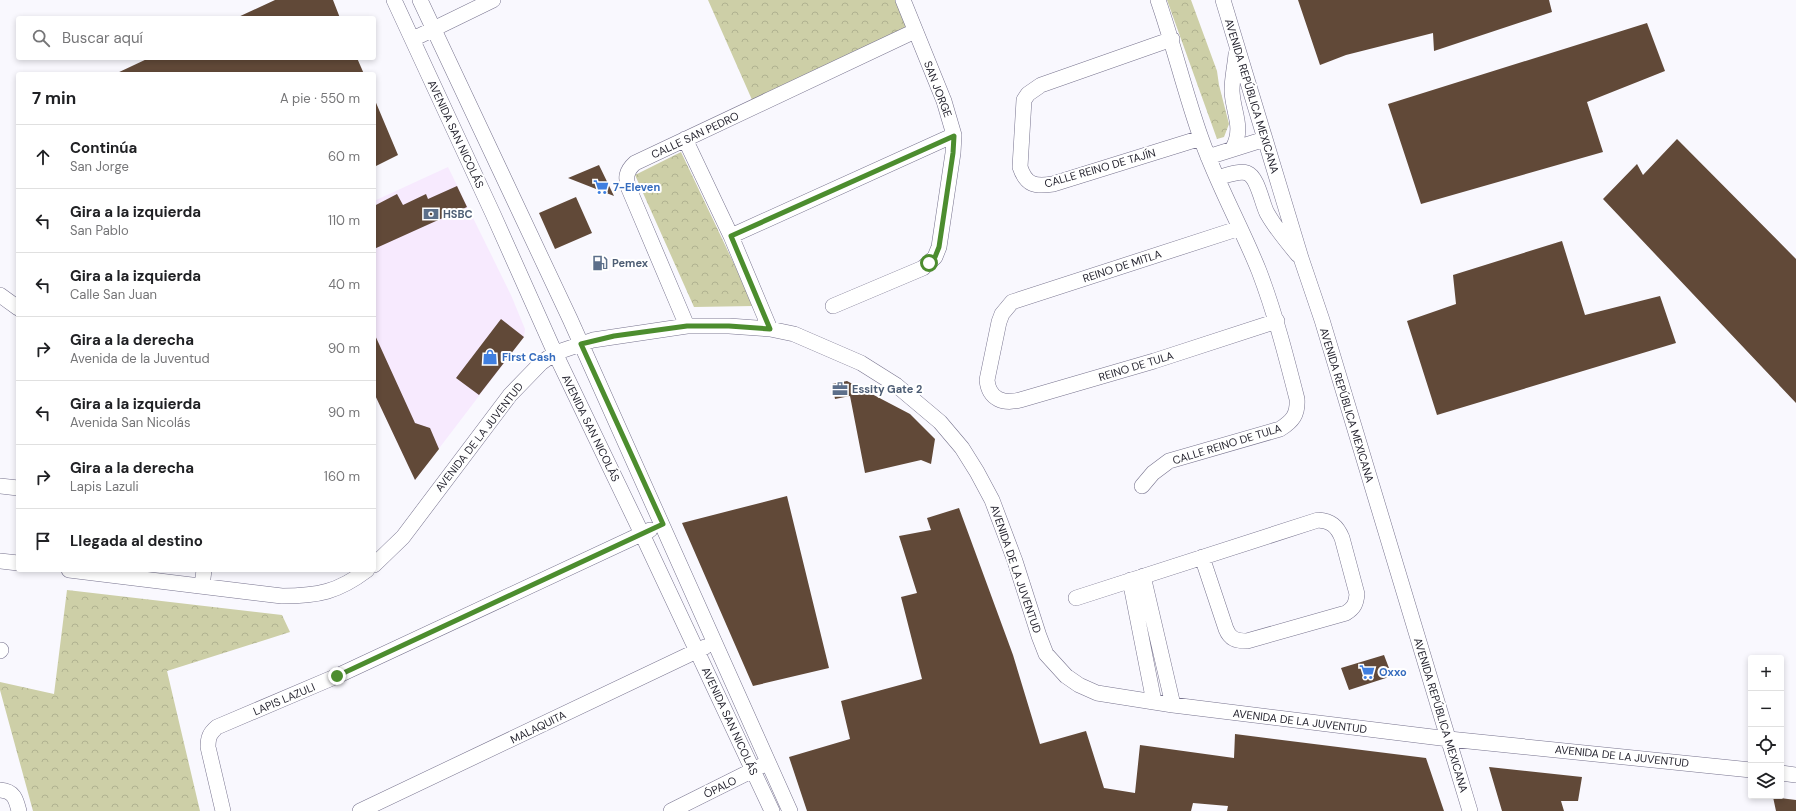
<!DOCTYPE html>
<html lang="es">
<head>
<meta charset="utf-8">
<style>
  body { margin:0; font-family:"DM Sans",sans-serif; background:#f2f2f2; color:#202124 }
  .controls { position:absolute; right:12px; bottom:12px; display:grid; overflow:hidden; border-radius:4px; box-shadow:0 2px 6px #0003 }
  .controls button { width:36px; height:36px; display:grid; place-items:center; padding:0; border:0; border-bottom:1px solid #e0e0e0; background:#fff; color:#202124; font:20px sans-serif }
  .stop { position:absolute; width:12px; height:12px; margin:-9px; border:3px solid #4c8d2e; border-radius:50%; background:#fff }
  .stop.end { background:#4c8d2e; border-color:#fff; box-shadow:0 1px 4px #0008 }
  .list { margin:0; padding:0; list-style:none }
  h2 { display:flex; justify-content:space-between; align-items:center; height:52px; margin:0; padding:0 16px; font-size:17px }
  h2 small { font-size:13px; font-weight:400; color:#757577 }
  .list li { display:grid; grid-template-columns:26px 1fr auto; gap:12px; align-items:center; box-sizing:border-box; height:64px; padding:0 16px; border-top:1px solid #e0e0e0 }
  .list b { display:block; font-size:15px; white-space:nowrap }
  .list p { margin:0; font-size:13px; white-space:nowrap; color:#757577 }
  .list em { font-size:13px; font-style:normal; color:#757577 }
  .icon { flex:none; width:22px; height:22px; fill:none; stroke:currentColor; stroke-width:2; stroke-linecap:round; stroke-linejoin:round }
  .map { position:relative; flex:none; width:1796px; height:811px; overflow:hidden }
  .search { position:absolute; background:#fff; box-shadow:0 2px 6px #0003; left:16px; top:16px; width:360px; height:44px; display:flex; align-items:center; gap:10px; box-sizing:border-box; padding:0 14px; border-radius:4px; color:#757577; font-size:15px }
  .panel { position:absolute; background:#fff; box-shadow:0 2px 6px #0003; left:16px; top:72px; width:360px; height:500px; border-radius:4px }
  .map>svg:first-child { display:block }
  .commercial { fill:#f7eafe }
  .park { fill:url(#park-crowns) }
  .building { fill:#614938 }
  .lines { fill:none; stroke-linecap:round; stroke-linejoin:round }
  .minor-casing { stroke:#77738e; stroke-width:16 }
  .minor { stroke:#fff; stroke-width:15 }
  .route { stroke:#4c8d2e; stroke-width:5 }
  .labels { text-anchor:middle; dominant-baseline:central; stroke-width:4; stroke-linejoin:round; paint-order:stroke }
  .street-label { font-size:11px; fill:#262530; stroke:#fff }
  .shop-label { font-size:11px; font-weight:bold; fill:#366cbe; stroke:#fff; text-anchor:start }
  .service-label { font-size:11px; font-weight:bold; fill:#4e5e75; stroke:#fff; text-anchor:start }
</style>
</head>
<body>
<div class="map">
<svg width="1796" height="811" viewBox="0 0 1796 811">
  <defs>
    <pattern id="park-crowns" width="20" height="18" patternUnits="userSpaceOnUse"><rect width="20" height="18" fill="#cdcfa7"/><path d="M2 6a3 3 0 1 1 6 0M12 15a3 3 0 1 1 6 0" fill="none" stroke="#b0b290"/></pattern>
  </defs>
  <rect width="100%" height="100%" fill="#f9f8fe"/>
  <!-- commercial -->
  <path class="commercial" d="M448,167l63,128 14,34 -1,8 -109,143 -41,-87v-192z"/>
  <!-- park -->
  <path class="park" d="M708,0h190l11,27 -156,75z
    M1167,0h24l26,71 2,14 10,39 -5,13 -7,2z
    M681,152l73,154 -60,1 -59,-132z
    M67,590l215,25 8,17 -123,39 33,140h-167l-33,-121v-8l54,12z"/>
  <!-- building -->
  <path class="building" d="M275,0h58l7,18h-104z
    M1298,0h251l3,12 -118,39 -1,-18 -87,22 -26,10z
    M1647,23l18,48 -78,31 16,50 -182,52 -33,-100z
    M149,58h208l7,16h-249z
    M374,98l24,57 -24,12z
    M1677,139l119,120v144l-193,-204 34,-35 6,11z
    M599,165l15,31 -46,-18z
    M457,186l10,21 -93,42v-43l23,-12 6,11 23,-11 2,5z
    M576,197l16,36 -37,16 -16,-36z
    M1562,241l23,74 75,-19 16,47 -239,72 -30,-94 49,-17 -3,-29z
    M501,319l23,18 -45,58 -23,-17z
    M374,333l41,90 15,5 9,21 -24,31 -41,-87z
    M847,381l63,33 25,25 -4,25 -10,-4 -56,13 -15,-77 -15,3 -3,-15z
    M787,496l42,172 -76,18 -71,-163z
    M959,508l54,147 27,89 46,-13 18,57 31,5 5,-48 94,13 1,-24 191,24 18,53h-217l1,-5 -35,-3 -2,8h-384l-18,-54 61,-18 -9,-38 81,-22 -21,-82 16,-4 -18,-57 32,-6 -4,-12z
    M1384,655l8,21 -43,14 -8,-22z
    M1489,767l93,10 -4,24h-17l3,10h-62z
    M1773,797l23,3v11h-20z"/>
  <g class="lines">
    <defs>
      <path id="minor" d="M394,0l99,214 62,139 87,181 130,277
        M420,0l150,319 220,492
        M1223,0l78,258 21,62 148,491
        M413,39l80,-39
        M1172,39l-131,46 -13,9 -4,6 -4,67c6,18 15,20 33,17l148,-46
        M685,139l46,97 39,93
        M1233,148c11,-21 0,-35 -1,-57 0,-13 3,-25 4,-37
        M1208,157l57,-18
        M1217,178c8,-2 22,-8 30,-5 11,4 15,31 20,40 9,16 20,29 31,42
        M1240,228l-228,74 -10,12 -3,8 -12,58c2,20 17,24 33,20l134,-39 123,-40
        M731,236l223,-101
        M0,295l18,13
        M833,306l90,-38 12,-11 4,-10 14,-94 1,-18 -10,-34 -41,-101
        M687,326l-58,-137c-4,-11 -3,-18 6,-26l280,-132
        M0,486l18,2
        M1142,486l11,-13 16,-12 111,-32c13,-8 18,-15 17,-30 -11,-43 -22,-86 -38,-128 -18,-45 -42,-87 -58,-133 -16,-45 -27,-92 -43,-138
        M0,561l18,2
        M374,565l29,-28 107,-142 31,-32 14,-10 38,-13 94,-14h42l41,3 24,5 67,29 35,22 44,37 22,26 15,24 15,28 23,61 24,75 7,18 20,22 13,9 18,8 76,12 276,34 302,31
        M69,570l213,26c36,0 56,-4 85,-26
        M1143,576l30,129
        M1130,580l24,122
        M202,586l2,-16
        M1076,598l242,-78c13,1 19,6 24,18l15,56c-1,10 -3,14 -11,19l-99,28c-11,0 -17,-2 -21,-12l-24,-72
        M0,651l1,-1
        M1781,773l15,2
        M0,790c14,1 16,9 19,21
        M223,811l-15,-64c0,-10 2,-14 9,-20l120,-51 313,-146
        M360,811l345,-164
        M671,811l90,-45"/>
    </defs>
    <!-- minor casing -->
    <use href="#minor" class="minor-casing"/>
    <!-- minor -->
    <use href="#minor" class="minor"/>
  </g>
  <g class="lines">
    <!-- route -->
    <path class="route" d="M337,676l326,-152 -82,-180 33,-8 73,-10h42l41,3 -39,-93 223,-100 -1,17 -14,94 -4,10 -6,6"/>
  </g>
  <!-- icons -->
  <defs>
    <symbol id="supermarket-bare" viewBox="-9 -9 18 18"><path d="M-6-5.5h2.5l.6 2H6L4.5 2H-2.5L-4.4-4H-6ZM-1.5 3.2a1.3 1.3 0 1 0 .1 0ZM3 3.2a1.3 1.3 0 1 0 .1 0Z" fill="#3f7fe0" stroke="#fff" stroke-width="2.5" paint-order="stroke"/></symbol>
    <symbol id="bank-bare" viewBox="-9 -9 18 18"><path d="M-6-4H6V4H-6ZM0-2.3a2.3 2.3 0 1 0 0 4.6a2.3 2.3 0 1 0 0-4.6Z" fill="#5c6f8a" stroke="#fff" stroke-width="2.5" paint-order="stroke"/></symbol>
    <symbol id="fuel-bare" viewBox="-9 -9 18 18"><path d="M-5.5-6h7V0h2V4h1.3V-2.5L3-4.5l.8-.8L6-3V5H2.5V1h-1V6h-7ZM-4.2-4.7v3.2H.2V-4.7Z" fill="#5c6f8a" stroke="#fff" stroke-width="2.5" paint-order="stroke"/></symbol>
    <symbol id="shop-bare" viewBox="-9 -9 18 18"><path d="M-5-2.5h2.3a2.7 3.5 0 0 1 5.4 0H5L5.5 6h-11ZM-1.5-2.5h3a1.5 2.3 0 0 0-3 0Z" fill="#3f7fe0" stroke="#fff" stroke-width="2.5" paint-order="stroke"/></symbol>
    <symbol id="office-bare" viewBox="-9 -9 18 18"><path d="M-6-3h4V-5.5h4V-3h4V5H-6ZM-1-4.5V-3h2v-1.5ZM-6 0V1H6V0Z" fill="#5c6f8a" stroke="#fff" stroke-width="2.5" paint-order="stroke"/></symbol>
  </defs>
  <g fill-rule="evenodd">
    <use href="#supermarket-bare" x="590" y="176" width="22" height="22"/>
    <use href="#bank-bare" x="420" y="203" width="22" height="22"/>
    <use href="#fuel-bare" x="589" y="252" width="22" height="22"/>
    <use href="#shop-bare" x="479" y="346" width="22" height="22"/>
    <use href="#office-bare" x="829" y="378" width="22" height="22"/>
    <use href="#supermarket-bare" x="1356" y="661" width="22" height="22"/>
  </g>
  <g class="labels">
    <!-- street labels -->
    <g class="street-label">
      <text transform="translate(938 89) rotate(69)">SAN JORGE</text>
      <text transform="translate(1252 96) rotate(73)">AVENIDA REPÚBLICA MEXICANA</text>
      <text transform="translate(456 134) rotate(65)">AVENIDA SAN NICOLÁS</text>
      <text transform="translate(695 135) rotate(-25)">CALLE SAN PEDRO</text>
      <text transform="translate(1100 168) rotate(-16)">CALLE REINO DE TAJÍN</text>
      <text transform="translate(1122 266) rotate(-18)">REINO DE MITLA</text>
      <text transform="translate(1136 366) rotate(-17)">REINO DE TULA</text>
      <text transform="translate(1347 405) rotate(73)">AVENIDA REPÚBLICA MEXICANA</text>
      <text transform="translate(591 428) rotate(64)">AVENIDA SAN NICOLÁS</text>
      <text transform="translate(479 437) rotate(-52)">AVENIDA DE LA JUVENTUD</text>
      <text transform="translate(1227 444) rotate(-17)">CALLE REINO DE TULA</text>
      <text transform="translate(1016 569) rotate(71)">AVENIDA DE LA JUVENTUD</text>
      <text transform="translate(284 699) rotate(-23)">LAPIS LAZULI</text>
      <text transform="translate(1441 715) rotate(73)">AVENIDA REPÚBLICA MEXICANA</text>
      <text transform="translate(730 721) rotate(65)">AVENIDA SAN NICOLÁS</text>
      <text transform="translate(1300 721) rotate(7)">AVENIDA DE LA JUVENTUD</text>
      <text transform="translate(538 727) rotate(-26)">MALAQUITA</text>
      <text transform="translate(1622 756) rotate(6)">AVENIDA DE LA JUVENTUD</text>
      <text transform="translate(720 787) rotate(-26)">ÓPALO</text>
    </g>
    <!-- shop labels -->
    <g class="shop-label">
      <text x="613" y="187">7-Eleven</text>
      <text x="502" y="357">First Cash</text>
      <text x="1379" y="672">Oxxo</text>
    </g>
    <!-- service labels -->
    <g class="service-label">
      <text x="443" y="214">HSBC</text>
      <text x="612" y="263">Pemex</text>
      <text x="852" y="389">Essity Gate 2</text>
    </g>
  </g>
</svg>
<div class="controls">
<button>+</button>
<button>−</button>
<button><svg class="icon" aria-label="locate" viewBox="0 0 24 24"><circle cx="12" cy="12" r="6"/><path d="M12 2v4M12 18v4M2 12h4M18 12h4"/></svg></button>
<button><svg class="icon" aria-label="layers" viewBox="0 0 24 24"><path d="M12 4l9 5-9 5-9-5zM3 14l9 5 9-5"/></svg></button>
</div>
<div class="stop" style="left:929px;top:263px"></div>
<div class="stop end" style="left:337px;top:676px"></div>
<div class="search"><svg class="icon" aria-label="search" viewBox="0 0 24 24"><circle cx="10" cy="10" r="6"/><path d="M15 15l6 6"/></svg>Buscar aquí</div>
<section class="panel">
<h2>7 min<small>A pie · 550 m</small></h2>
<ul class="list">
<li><svg class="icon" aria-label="ahead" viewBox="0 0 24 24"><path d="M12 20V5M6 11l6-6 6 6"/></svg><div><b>Continúa</b><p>San Jorge</p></div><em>60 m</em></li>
<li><svg class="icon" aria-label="left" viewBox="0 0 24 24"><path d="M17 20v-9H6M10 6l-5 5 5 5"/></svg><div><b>Gira a la izquierda</b><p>San Pablo</p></div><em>110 m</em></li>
<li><svg class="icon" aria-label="left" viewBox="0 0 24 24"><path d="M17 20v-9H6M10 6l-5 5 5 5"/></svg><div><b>Gira a la izquierda</b><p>Calle San Juan</p></div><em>40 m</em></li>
<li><svg class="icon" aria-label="right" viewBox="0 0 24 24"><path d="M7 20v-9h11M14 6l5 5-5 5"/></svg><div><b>Gira a la derecha</b><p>Avenida de la Juventud</p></div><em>90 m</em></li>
<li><svg class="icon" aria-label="left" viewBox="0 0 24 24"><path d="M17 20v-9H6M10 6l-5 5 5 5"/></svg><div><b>Gira a la izquierda</b><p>Avenida San Nicolás</p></div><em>90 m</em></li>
<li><svg class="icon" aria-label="right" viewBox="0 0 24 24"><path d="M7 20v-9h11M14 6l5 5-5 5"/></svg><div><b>Gira a la derecha</b><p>Lapis Lazuli</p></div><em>160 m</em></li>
<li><svg class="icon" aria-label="arrive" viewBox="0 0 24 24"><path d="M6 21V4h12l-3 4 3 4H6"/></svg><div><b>Llegada al destino</b></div></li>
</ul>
</section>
</div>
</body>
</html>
